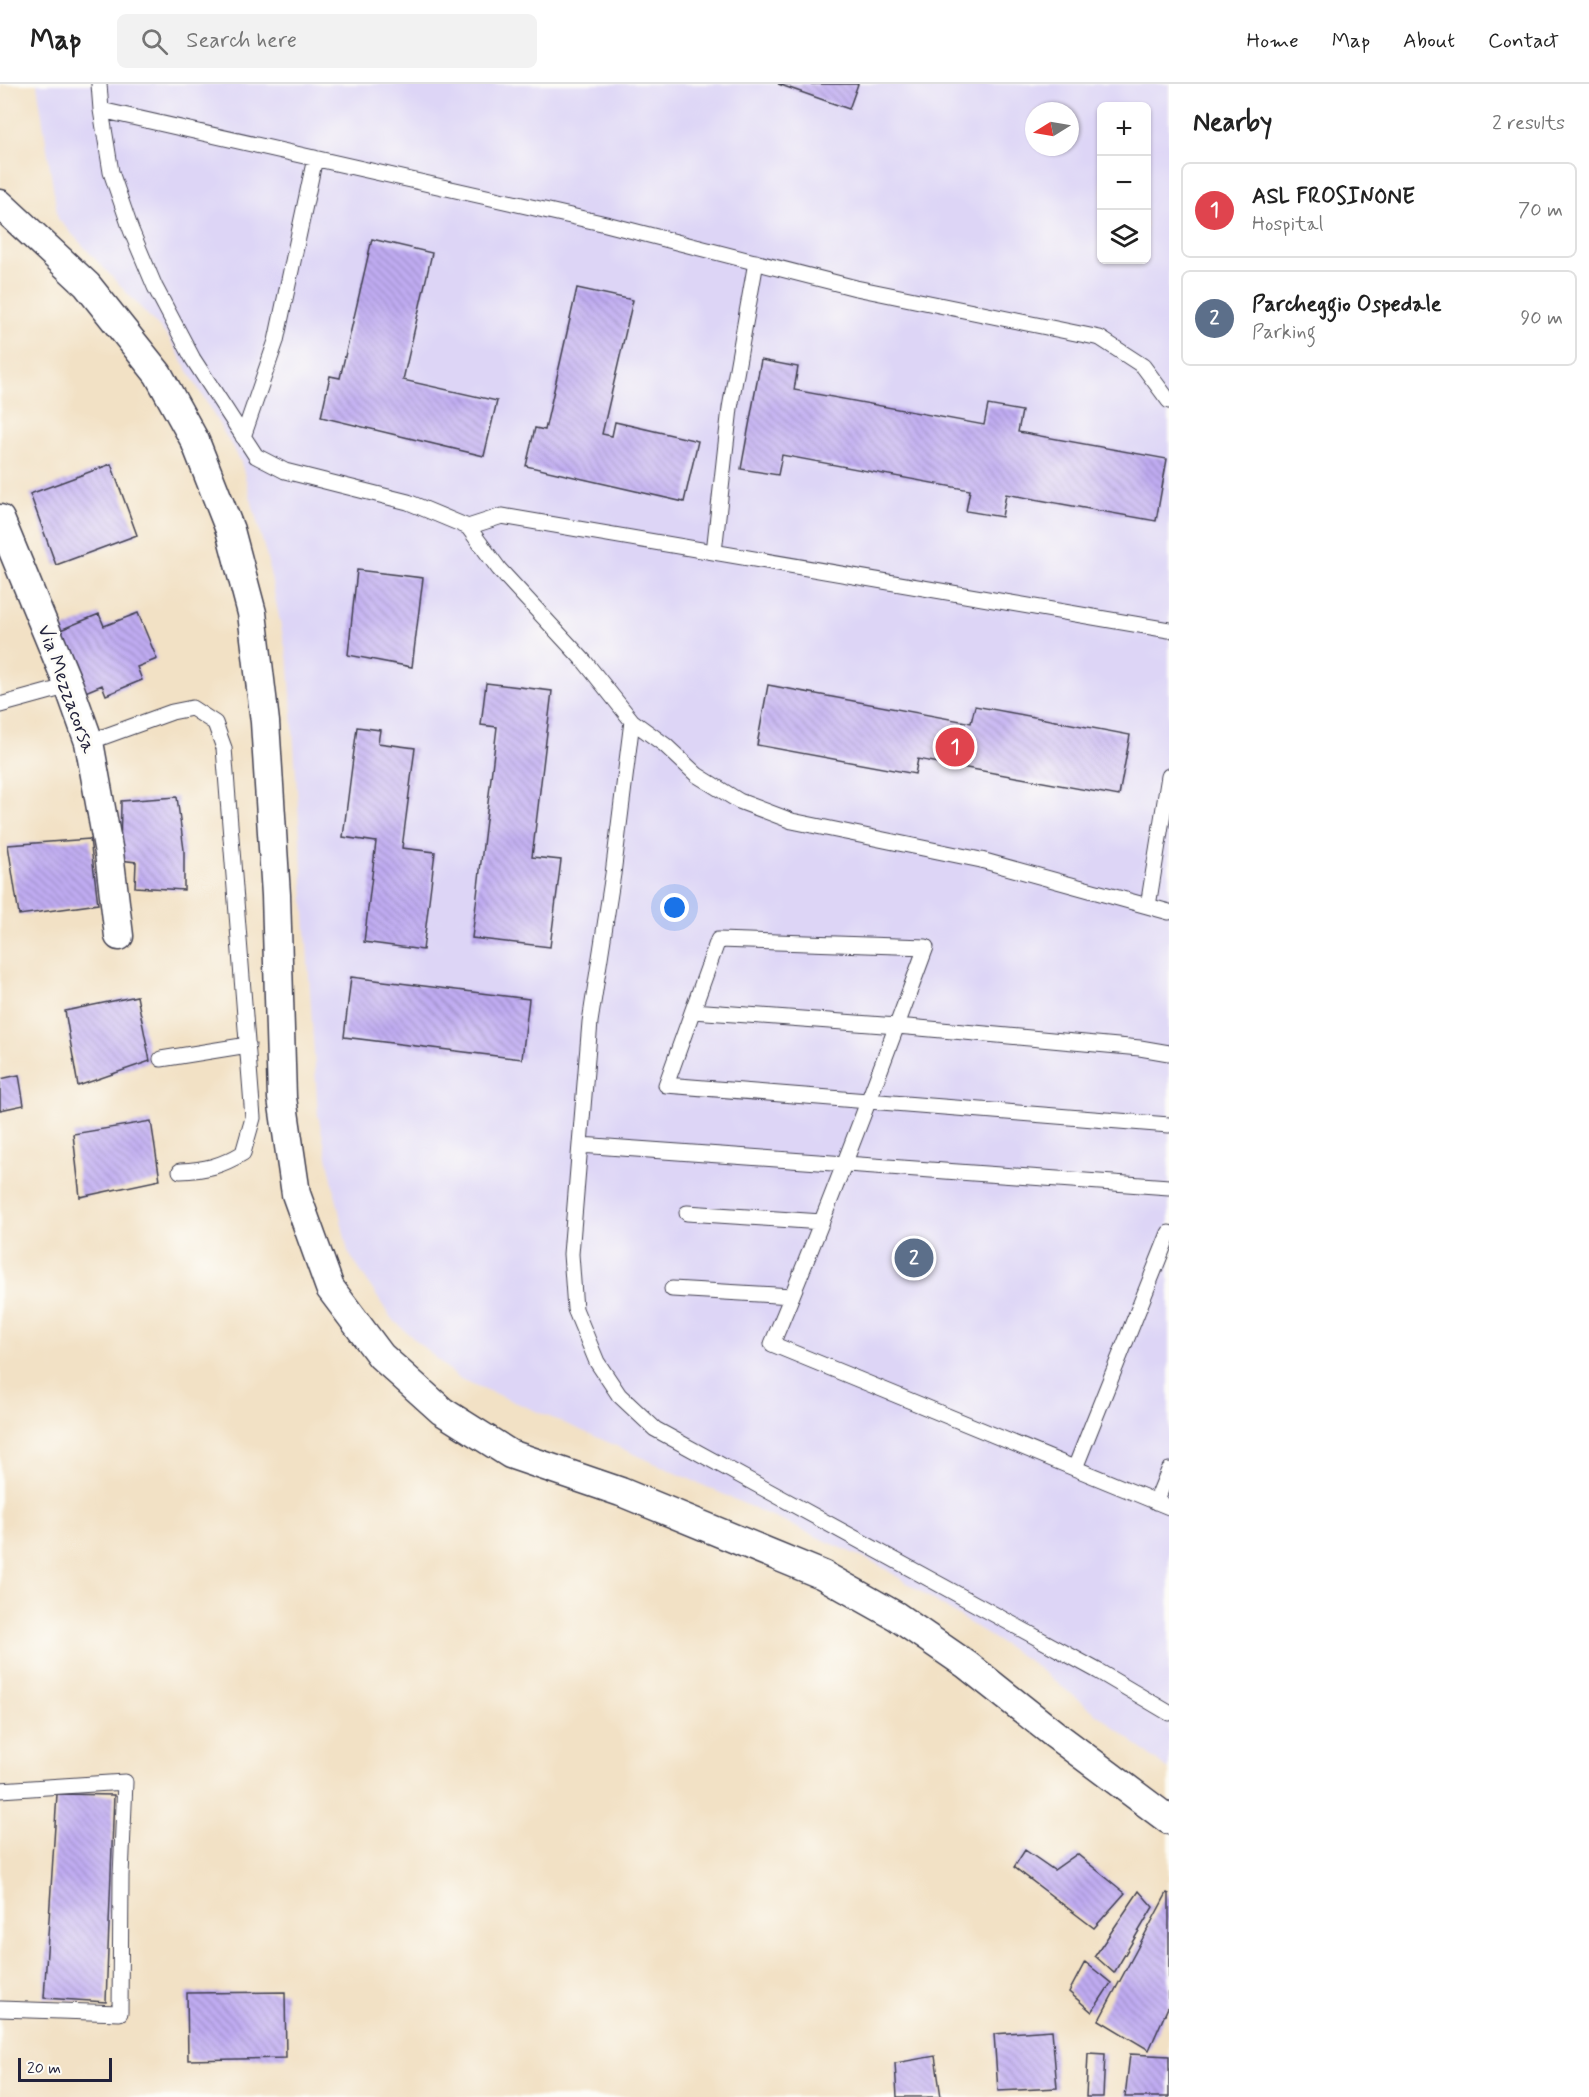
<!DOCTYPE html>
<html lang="en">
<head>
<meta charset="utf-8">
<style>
  body { margin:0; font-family:Mynerve,sans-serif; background:#f2f2f2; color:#222 }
  .controls { position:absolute; right:18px; top:18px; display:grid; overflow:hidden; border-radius:9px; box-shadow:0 2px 4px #0004 }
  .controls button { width:54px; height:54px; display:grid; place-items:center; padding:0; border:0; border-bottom:2px solid #e0e0e0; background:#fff; color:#222; font:30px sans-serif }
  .compass { position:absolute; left:1025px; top:18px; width:54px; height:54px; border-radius:50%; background:#fff; box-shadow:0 2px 4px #0004; rotate:259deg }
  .scale { position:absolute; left:18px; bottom:15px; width:94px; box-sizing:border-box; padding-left:6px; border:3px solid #22223b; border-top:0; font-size:16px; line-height:21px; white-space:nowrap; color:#22223b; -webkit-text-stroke:4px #fdfcf7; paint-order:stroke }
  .you { position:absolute; left:675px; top:824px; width:21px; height:21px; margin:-15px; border:4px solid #fff; border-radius:50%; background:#1a73e8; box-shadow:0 0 0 9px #1a73e833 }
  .badge { display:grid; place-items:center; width:39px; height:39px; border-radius:50%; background:#7c3aed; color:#fff; font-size:20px; font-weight:700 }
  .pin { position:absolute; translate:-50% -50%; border:3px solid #fff; box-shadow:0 2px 6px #0006 }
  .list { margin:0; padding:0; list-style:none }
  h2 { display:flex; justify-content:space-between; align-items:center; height:78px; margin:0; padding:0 24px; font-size:26px }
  h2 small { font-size:20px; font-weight:400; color:#767676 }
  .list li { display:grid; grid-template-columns:39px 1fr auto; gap:18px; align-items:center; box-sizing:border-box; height:96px; margin:0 12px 12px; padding:0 12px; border:2px solid #e0e0e0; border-radius:9px }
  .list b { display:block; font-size:22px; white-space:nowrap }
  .list p { margin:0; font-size:20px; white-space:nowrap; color:#767676 }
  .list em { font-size:20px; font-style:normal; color:#767676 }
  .icon { flex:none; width:33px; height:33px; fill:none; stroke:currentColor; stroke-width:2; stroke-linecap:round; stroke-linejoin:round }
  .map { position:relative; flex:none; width:1169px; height:2013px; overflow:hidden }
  header { display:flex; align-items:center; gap:36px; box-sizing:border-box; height:84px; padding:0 30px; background:#fff; border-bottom:2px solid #e0e0e0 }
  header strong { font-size:28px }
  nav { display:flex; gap:33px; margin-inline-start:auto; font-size:21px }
  .search { width:420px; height:54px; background:#f2f2f2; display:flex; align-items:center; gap:15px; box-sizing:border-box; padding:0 21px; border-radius:9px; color:#767676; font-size:22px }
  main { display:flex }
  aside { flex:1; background:#fff }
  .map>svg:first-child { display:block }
  .built { fill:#ddd5f6; fill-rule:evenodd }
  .building { fill:url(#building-back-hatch) }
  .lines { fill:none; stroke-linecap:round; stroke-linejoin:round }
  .service-casing { stroke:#413f50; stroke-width:17 }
  .minor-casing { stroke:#413f50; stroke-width:31 }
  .service { stroke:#fff; stroke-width:15 }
  .minor { stroke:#fff; stroke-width:28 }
  .labels { text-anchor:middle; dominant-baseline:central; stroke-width:6; stroke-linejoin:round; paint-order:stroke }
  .street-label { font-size:20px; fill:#22223b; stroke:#fdfcf7 }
</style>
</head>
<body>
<header>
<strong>Map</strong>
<div class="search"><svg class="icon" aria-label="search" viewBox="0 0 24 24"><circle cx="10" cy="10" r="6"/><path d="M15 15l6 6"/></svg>Search here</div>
<nav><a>Home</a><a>Map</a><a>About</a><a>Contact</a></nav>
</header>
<main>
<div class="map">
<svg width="1169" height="2013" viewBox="0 0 1169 2013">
  <defs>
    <pattern id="building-back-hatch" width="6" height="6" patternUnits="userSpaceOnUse" patternTransform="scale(1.5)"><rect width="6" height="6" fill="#c0acf2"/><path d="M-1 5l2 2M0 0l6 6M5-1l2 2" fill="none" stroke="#9c8cc5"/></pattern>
  </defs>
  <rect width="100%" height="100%" fill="#fdfcf7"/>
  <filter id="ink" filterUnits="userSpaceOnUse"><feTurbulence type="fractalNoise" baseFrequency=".0167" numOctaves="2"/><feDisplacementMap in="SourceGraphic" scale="12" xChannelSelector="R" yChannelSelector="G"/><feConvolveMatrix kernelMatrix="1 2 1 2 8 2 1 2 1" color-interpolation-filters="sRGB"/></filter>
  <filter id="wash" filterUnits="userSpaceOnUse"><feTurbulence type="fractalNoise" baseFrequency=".008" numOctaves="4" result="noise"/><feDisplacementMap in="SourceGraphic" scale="24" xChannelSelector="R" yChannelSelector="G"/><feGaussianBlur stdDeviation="1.35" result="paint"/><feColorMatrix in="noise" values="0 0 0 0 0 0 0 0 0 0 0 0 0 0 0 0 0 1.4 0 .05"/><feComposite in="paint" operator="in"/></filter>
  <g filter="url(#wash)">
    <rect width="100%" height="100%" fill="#f2e1c5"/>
    <!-- built -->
    <path class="built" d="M37,0h1132v1686l-139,-108 -151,-97 -287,-130 -134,-57 -67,-60 -43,-66 -30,-137 -29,-449 -22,-108 -26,-96 -72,-124 -111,-119zM1102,22h44v154h-44zM1034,27h36v36h-36z"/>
    <g id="blocks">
      <!-- building -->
      <path class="building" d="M778,0h80l-9,25z
        M372,155l60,14 -29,127 94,21 -13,55 -163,-39 9,-41 10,2z
        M577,204l56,12 -31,134 10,2 3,-14 83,19 -14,61 -158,-36 9,-38 10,2z
        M761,276l37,7 -4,23 190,35 4,-20 34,6 -4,21 149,27 -11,62 -150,-27 -4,23 -36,-6 4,-21 -188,-35 -4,20 -37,-6z
        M111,380l26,71 -81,30 -26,-71z
        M357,486l66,8 -11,89 -64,-12z
        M138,529l19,46 -20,8 5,13 -36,15 -4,-10 -19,8 -25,-62 41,-17 5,12z
        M486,599l66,8 -20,166 29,3 -11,87 -78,-9 25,-211 -16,-2z
        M768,601l203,38 4,-17 155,29 -11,61 -201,-37 -3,15 -158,-29z
        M357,643l23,3 -2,13 37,5 -13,100 33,4 -12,98 -59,-8 12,-100 -33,-5z
        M177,713l7,53v40l-49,-3 1,-25 -16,-2 1,-59z
        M90,755l8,65 -79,11 -11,-70z
        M351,893l178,22 -7,60 -178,-22z
        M137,912l13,65 -72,25 -13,-75z
        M19,991l5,30 -24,5v-31z
        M151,1037l9,59 -80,17 -7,-63z
        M57,1710l57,1 -8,207 -62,-4z
        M1025,1766l29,20 23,-16 48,39 -31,35 -80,-61z
        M1139,1807l14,16 -39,66 -19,-17z
        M1167,1809l2,1v111l-20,45 -50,-30z
        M1085,1878l26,21 -19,29 -23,-20z
        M285,1908l1,66 -98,2 -1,-67z
        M1052,1946l5,58 -59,3 -4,-57z
        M1088,1969l17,1 -2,43h-17z
        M1130,1970l39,2v41h-44z
        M935,1972l6,41h-44l-2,-34z"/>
    </g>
  </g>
  <g filter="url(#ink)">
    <use href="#blocks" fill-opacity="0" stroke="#413f50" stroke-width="1.5"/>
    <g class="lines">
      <defs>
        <path id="service" d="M99,0l2,26 10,62 20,58 24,57 38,72 63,97 29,15 123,31 60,25 31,42 86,93 47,59 33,24 32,30 42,26 53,20 189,39 188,52
          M101,26l505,114 250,64 244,50 43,28 26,35
          M243,353l33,-96 39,-183
          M468,443l34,-11 667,114
          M714,468l16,-144 26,-146
          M0,621l69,-19
          M632,637l-19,153 -23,148 -19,232 4,55 22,53 22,33 36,34 443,242 71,42
          M89,658l83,-30 20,-4 23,15 9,25 29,370 -10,35c-22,13 -37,17 -63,18
          M1148,822l21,-130
          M693,927l204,15 243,22 29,5
          M161,975l87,-14
          M1169,1041l-503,-40 52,-145 208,7c-49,133 -99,266 -154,397l397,163
          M580,1061l589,42
          M687,1129l135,9
          M672,1205l120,7
          M1075,1384l94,-235
          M1156,1418l13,-32
          M0,1706l125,-8 -4,94 -1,137 -120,-4"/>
        <path id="minor" d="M0,120l87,81 71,89 37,67 35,89 22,83 13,109 11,173 6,203 14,96 34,94 51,68 61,55 68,43 111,38 202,83 73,41 71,49 87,69 115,86
          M0,435l69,167 20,56 20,111 10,83"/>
      </defs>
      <!-- service casing -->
      <use href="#service" class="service-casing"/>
      <!-- minor casing -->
      <use href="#minor" class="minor-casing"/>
      <!-- service -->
      <use href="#service" class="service"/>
      <!-- minor -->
      <use href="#minor" class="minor"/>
    </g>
  </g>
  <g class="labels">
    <!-- street labels -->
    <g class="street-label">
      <text transform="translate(66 605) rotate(70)">Via Mezzacorsa</text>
    </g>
  </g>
</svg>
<div class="controls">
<button>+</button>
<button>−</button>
<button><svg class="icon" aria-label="layers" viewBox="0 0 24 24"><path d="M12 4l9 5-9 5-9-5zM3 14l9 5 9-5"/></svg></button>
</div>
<svg class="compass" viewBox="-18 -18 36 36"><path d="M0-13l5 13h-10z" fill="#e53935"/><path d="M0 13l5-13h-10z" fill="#767676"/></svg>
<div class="scale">20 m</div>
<div class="you"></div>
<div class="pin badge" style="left:955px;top:663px;background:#e0444e">1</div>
<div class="pin badge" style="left:914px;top:1174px;background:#5c6f8a">2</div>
</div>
<aside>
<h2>Nearby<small>2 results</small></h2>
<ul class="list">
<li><span class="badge" style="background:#e0444e">1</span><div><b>ASL FROSINONE</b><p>Hospital</p></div><em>70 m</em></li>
<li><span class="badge" style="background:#5c6f8a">2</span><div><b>Parcheggio Ospedale</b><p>Parking</p></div><em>90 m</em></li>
</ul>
</aside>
</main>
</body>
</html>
